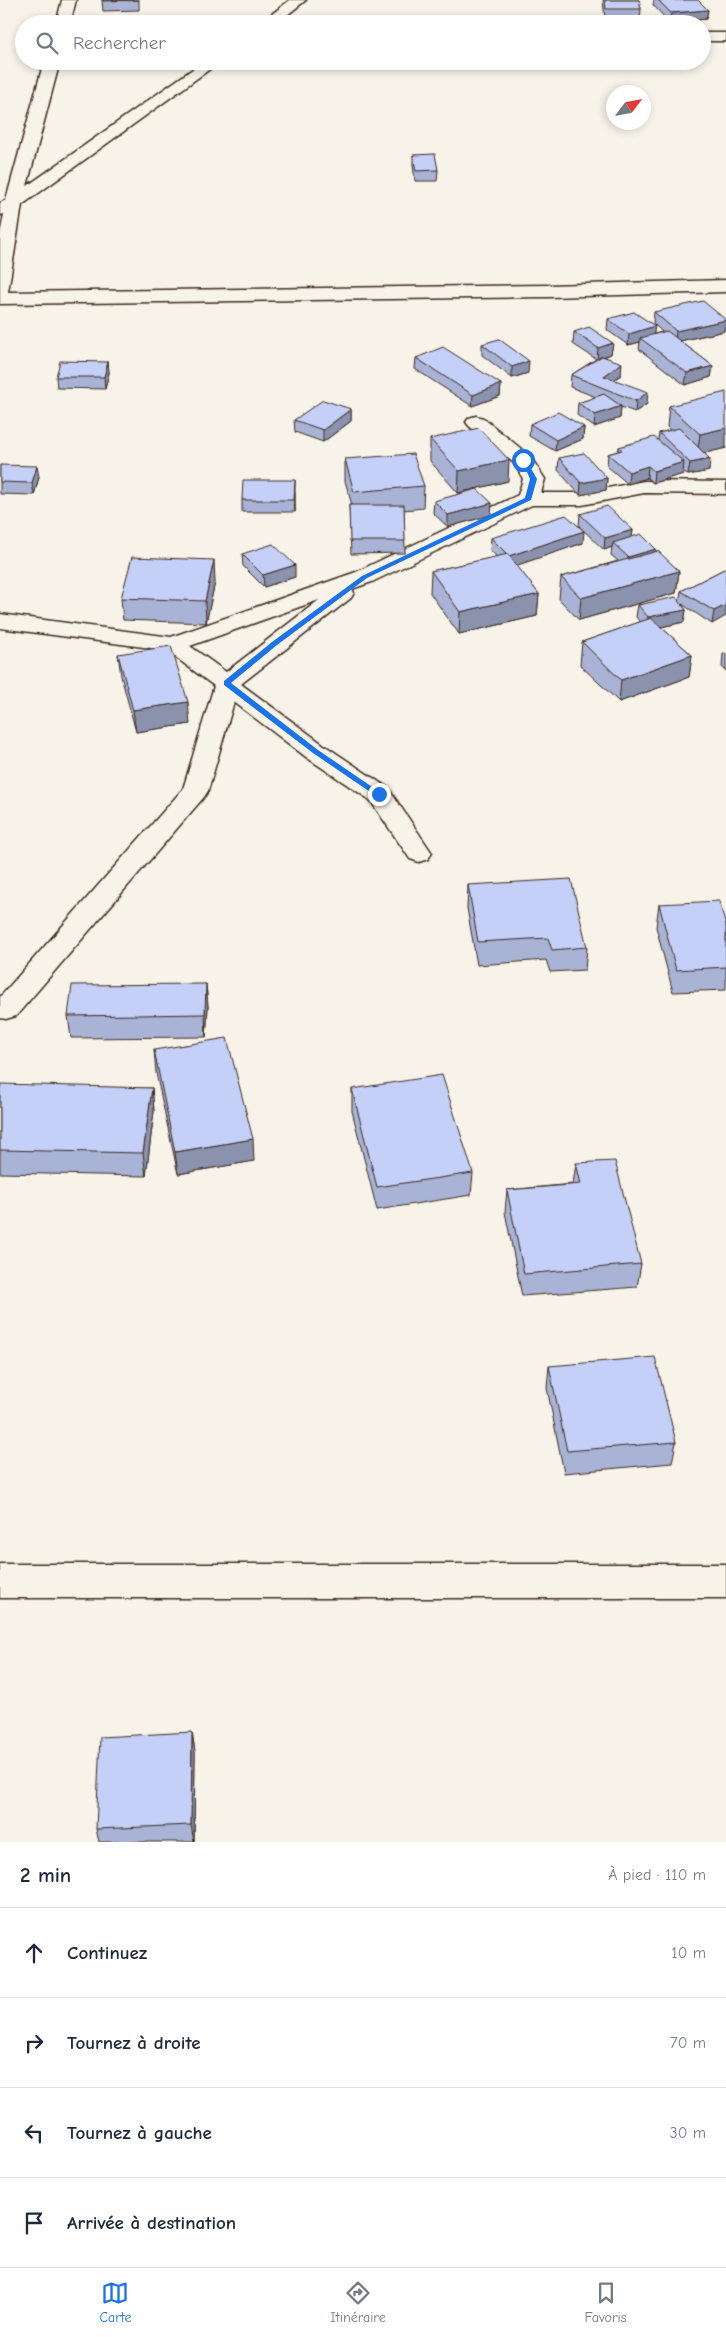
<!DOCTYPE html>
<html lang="fr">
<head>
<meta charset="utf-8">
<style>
  body { margin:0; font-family:"Comic Neue",sans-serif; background:#f6f6f7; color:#1f2937 }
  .compass { position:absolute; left:606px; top:85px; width:45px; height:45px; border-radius:50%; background:#fff; box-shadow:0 2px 8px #0003; rotate:58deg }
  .stop { position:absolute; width:15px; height:15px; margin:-11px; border:4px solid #1a73e8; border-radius:50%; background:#fff }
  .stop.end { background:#1a73e8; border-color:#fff; box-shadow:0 1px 5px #0008 }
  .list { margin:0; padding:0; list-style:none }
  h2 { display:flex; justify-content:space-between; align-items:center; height:65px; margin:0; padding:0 20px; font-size:21px }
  h2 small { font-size:16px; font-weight:400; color:#747a83 }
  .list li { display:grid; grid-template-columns:32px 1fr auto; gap:15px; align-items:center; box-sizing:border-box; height:90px; padding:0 20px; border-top:1px solid #e0e1e3 }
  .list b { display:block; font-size:19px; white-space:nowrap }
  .list em { font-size:16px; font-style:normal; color:#747a83 }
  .icon { flex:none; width:28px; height:28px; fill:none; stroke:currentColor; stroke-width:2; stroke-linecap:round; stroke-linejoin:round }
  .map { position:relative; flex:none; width:726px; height:1842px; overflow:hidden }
  .search { position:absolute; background:#fff; box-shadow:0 2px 8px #0003; left:15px; right:15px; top:15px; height:55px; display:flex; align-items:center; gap:12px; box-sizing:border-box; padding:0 18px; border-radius:28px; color:#747a83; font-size:19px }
  .sheet { height:425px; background:#fff }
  nav { display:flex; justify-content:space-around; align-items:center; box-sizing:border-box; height:70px; border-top:1px solid #e0e1e3; background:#fff; font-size:14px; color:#747a83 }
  nav a { display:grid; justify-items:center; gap:2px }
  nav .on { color:#1a73e8 }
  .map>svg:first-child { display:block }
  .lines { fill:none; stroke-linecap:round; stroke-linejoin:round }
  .minor-casing { stroke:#3b2a1e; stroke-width:3 }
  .minor { fill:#f7f3e8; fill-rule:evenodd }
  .wall { fill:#a9b3d5; stroke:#3b2a1e }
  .shaded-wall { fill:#8a92ae; stroke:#3b2a1e }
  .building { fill:#c5d0f8; stroke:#3b2a1e }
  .route { fill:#1a73e8 }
</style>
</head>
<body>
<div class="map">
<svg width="726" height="1842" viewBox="0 0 726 1842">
  <rect width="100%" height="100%" fill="#f7f3e8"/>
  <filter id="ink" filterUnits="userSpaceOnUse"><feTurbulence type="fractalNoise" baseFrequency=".02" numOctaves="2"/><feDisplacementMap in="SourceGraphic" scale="10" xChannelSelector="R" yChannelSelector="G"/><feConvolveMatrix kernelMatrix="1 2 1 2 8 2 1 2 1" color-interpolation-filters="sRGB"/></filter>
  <g filter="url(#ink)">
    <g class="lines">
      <defs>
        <path id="minor" d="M62,0h14l-6,24h-14z
          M290,0h16l-30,24h-17z
          M702,33h24v8h-24z
          M44,61h16l-33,125 177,-125h17l-199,144 -14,87 541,-7 177,-5v12l-177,5 -549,7v-69l4,-21 -4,1v-12l6,-3z
          M476,416l7,2 47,38 15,23 -4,14h41l62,-12 82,1v12l-82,-1 -62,12h-50l-160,77 -20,7 2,4 -3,5 -110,86 83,61 64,43 44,65 -4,6 -9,3 -9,-3 -40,-59 -64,-43 -72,-55 -26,89 -4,6 -188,219 -10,3 -6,-1v-21l183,-208 31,-103 -48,-36 -166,-22v-14l171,23 185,-65 162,-77 5,-16 -8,-15 -46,-38 -3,-4 3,-4zM319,600l-93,72 -36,-26z
          M0,1564h726v34h-726z"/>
      </defs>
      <!-- minor casing -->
      <use href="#minor" class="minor-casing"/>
      <!-- minor -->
      <use href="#minor" class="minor"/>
    </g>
    <!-- wall -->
    <path class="wall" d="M102,0h37v10l-36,1z
      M603,0h36l2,9 -1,10h-35z
      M654,0h44l10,10 -2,9 -36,4 -17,-18z
      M413,155l25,15 -1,11h-22l-2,-16z
      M654,312l72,8 -2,11 -44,10 33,25 -2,11 -26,8 -46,-36 1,-7 -12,3 -21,-15 1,-11 46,15 8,-2 -9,-9z
      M574,332l39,11 -2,11 -7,3 17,18 -7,4 33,25 -12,8 -14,-5 -1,11 -26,9 -17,-12 1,-12 18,-6 -26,-10 1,-12 25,-16 -23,-15z
      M482,344l46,29 -16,5 -30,-23z
      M416,358l85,26 -1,12 -28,10 -57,-37z
      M108,362l1,11 -4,16 -48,-1 -1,-11z
      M669,406l57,42 -21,5 4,18 -21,4 -5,-4v3l-30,9 -6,-5 -19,6 -21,-18 1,-12 10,-3 1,-4 39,-7 1,-7 11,-3 -3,-3z
      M351,409v12l-28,21 -28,-10 -1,-12z
      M530,424l54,3 -1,12 -28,12 -26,-15z
      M430,439l78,42 -50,12 -28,-32z
      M559,458l48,20 -1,12 -26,5 -22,-25z
      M345,459l79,27 -1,22 -19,2 1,43 -54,1 -2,-49h3l-7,-24z
      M0,465l39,12 -5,18 -34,-1z
      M295,492v20h-53v-12z
      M434,501l57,14 -43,12 -15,-14z
      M580,514l53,16 -1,7 24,14 23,20 -3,22 -97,27 -20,-21 2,-22 57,-16 -7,-6 1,-8 -8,3 -25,-24z
      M491,538l92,5 -67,22 23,29 -2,22 -78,18 -29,-41 1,-22 66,-14 -7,-7z
      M242,554l53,23 -31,10 -21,-21z
      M726,568l-14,56 -30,-20 4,6 -2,12 -23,5 31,28 -3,22 -70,25 -39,-37 2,-23 58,-20 -4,-5 2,-12 41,-3 2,-11z
      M215,582l-9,41 -83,-3 -2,-22z
      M726,653v18l-4,-4 1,-13z
      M118,654l72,70 -54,8 -15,-56z
      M468,885l119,62 -2,23 -35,2 -4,-12 -69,5 -10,-57z
      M659,904l67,22v64l-53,2 -17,-65z
      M206,984l2,23 -2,30 -135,1 -3,-22z
      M154,1050l100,111 -76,13 -22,-101z
      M152,1088l2,23 -8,65 -146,-3v-84z
      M352,1089l121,84 -2,22 -94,15 -25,-99z
      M576,1163l65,101 -4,23 -115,9 -17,-84 2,-22 66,-6z
      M549,1366l127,76 -4,21 -108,10 -17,-85z
      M192,1732l3,20 -1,90h-95l-3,-13z"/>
    <!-- shaded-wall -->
    <path class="shaded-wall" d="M708,10l-2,9 -36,4 1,-10z
      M726,320l-2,11 -49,11 1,-11z
      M655,326l-2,12h-13v4l-12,3 1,-11z
      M613,343l-2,11 -14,5 1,-11z
      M529,361l-1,12 -16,5v-11z
      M108,362l1,11 -4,16 -1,-12z
      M622,363l-1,12 -18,12 1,-11z
      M713,366l-2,11 -26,8 2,-12z
      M501,384l-1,12 -28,10 1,-11z
      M648,392l-1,12 -12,8 1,-11z
      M621,406l-1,12 -26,9 1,-12z
      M351,409v12l-28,21v-12z
      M584,427l-1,12 -28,12 1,-11z
      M726,428v20l-29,7 3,-21z
      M710,459l-1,12 -21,4 2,-12z
      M509,460l-1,21 -50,12 1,-22z
      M684,462l-1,12 -30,9 1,-12z
      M37,466l2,11 -5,18 -2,-12z
      M648,466l-1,12 -19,6 1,-12z
      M607,478l-1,12 -26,5 1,-12z
      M295,480v32l-1,-12z
      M492,503l-1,12 -43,12v-12z
      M633,530l-2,12 -18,1 -1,4 -8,3 1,-12z
      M584,531l-1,12 -74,25v-12z
      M656,549l-1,12 -28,8 1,-12z
      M214,560l1,22 -9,41 -1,-22z
      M295,565v12l-31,10 -1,-12z
      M679,571l-3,22 -97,27 2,-22z
      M539,594l-2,22 -78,18 1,-22z
      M726,605v11l-14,8 2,-13z
      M686,610l-2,12 -38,8 2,-13z
      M692,655l-3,22 -70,25 2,-22z
      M188,702l2,22 -54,8 -3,-22z
      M206,984l2,23 -2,30 -1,-23z
      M152,1088l2,23 -8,65 -3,-23z
      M253,1139l1,22 -76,13 -3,-22z
      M192,1732l3,20 -1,90 -3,-17z"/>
    <!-- building -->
    <path class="building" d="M102,0h36l-36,1z
      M605,0h34l2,9h-35z
      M658,0h40l10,10 -37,3z
      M435,154l3,16 -22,1 -3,-16z
      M703,301l23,19 -50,11 -22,-19z
      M634,312l21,14 -26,8 -21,-15z
      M589,327l24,16 -15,5 -24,-16z
      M667,331l46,35 -26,7 -47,-35z
      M499,339l30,22 -17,6 -30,-23z
      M443,347l58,37 -28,11 -57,-37z
      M602,356l20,7 -18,13 44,16 -12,9 -65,-26z
      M60,361l48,1 -4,15h-48z
      M726,392v36l-26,6 -31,-28z
      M604,394l17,12 -26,9 -17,-12z
      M323,400l28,9 -28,21 -29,-10z
      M558,412l26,15 -28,13 -26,-16z
      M479,428l30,32 -50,11 -29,-32z
      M679,428l31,31 -20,4 -31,-30z
      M654,437l30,25 -30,9 -6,-5 -19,6 -21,-18 14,-4 -3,-3z
      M584,453l23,25 -26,5 -22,-25z
      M413,454l11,32 -70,6 -9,-33z
      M0,465l37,1 -5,17 -32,-1z
      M243,480h52l-1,20h-52z
      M477,489l15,14 -44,12 -14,-14z
      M349,505h55l1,36h-55z
      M607,506l26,24 -28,8 -25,-24z
      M566,515l18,16 -75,25 -18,-18z
      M641,534l15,15 -28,8 -15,-14z
      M273,544l22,21 -32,10 -21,-21z
      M658,551l21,20 -98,27 -20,-21z
      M508,554l31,40 -79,18 -29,-41z
      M132,557l82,3 -9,41 -84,-3z
      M726,568v37l-12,6 -33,-20z
      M676,597l10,13 -38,7 -10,-12z
      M651,618l41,37 -71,25 -39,-38z
      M171,646l17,56 -55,8 -15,-56z
      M571,879l16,68 -35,3 -4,-12 -70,4 -10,-57z
      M719,901l7,25v41l-50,3 -17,-66z
      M206,984l-1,30 -137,2 4,-31z
      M227,1038l26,101 -78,13 -21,-102z
      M442,1075l31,98 -96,14 -25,-98z
      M1,1084l151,4 -9,65 -143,-3v-61z
      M615,1161l26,103 -117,10 -17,-84 74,-6 -5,-21z
      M655,1357l21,85 -109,9 -18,-85z
      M192,1732l-1,93 -95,4 4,-92z"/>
  </g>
  <!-- route -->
  <path class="route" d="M521,458h4l12,21 -6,21 -164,78 -90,67 -46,38 87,67 63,43v3h-5l-63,-43 -89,-68v-4l48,-39 90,-66 163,-78 5,-19z"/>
</svg>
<svg class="compass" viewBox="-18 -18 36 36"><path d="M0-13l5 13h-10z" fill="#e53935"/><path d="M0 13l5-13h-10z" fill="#747a83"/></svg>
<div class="stop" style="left:523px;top:460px"></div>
<div class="stop end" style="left:379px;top:794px"></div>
<div class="search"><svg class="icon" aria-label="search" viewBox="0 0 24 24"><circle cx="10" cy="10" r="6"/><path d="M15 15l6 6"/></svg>Rechercher</div>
</div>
<section class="sheet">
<h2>2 min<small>À pied · 110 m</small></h2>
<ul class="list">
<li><svg class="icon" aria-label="ahead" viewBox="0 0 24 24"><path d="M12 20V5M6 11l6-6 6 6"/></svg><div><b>Continuez</b></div><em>10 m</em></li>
<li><svg class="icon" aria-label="right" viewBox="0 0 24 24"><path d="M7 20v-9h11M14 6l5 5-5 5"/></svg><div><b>Tournez à droite</b></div><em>70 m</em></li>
<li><svg class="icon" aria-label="left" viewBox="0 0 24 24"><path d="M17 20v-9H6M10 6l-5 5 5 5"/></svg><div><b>Tournez à gauche</b></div><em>30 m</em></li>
<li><svg class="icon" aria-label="arrive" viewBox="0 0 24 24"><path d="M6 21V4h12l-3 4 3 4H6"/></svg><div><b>Arrivée à destination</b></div></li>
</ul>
</section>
<nav>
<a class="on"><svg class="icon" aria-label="map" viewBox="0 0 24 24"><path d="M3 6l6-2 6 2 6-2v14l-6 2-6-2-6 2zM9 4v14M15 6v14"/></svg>Carte</a>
<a><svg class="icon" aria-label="directions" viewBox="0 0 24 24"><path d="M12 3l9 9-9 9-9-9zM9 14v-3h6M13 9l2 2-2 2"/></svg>Itinéraire</a>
<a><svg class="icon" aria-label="saved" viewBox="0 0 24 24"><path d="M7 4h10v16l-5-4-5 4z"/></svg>Favoris</a>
</nav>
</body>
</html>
